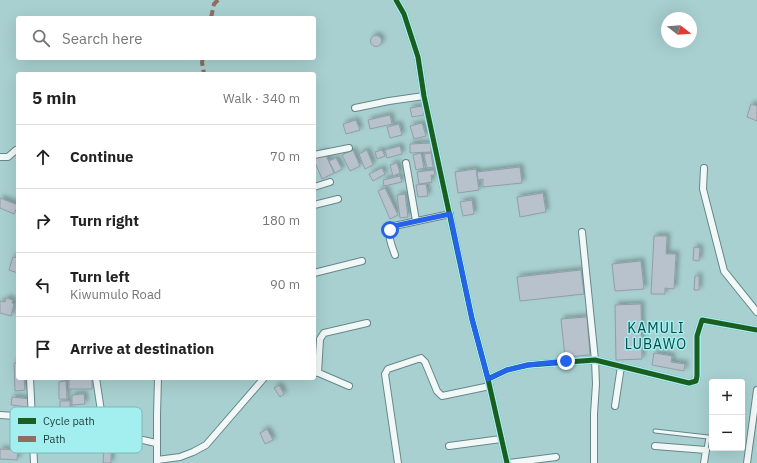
<!DOCTYPE html>
<html lang="en">
<head>
<meta charset="utf-8">
<style>
  body { margin:0; font-family:"IBM Plex Sans",sans-serif; background:#f2f2f2; color:#222 }
  .controls { position:absolute; right:12px; bottom:12px; display:grid; overflow:hidden; border-radius:4px; box-shadow:0 4px 16px #0002 }
  .controls button { width:36px; height:36px; display:grid; place-items:center; padding:0; border:0; border-bottom:1px solid #e0e0e0; background:#fff; color:#222; font:20px sans-serif }
  .compass { position:absolute; left:661px; top:12px; width:36px; height:36px; border-radius:50%; background:#fff; box-shadow:0 4px 16px #0002; rotate:107deg }
  .stop { position:absolute; width:12px; height:12px; margin:-9px; border:3px solid #2563eb; border-radius:50%; background:#fff }
  .stop.end { background:#2563eb; border-color:#fff; box-shadow:0 1px 4px #0008 }
  .list { margin:0; padding:0; list-style:none }
  h2 { display:flex; justify-content:space-between; align-items:center; height:52px; margin:0; padding:0 16px; font-size:17px }
  h2 small { font-size:13px; font-weight:400; color:#767676 }
  .list li { display:grid; grid-template-columns:26px 1fr auto; gap:12px; align-items:center; box-sizing:border-box; height:64px; padding:0 16px; border-top:1px solid #e0e0e0 }
  .list b { display:block; font-size:15px; white-space:nowrap }
  .list p { margin:0; font-size:13px; white-space:nowrap; color:#767676 }
  .list em { font-size:13px; font-style:normal; color:#767676 }
  .icon { flex:none; width:22px; height:22px; fill:none; stroke:currentColor; stroke-width:2; stroke-linecap:round; stroke-linejoin:round }
  .map { position:relative; flex:none; width:757px; height:463px; overflow:hidden }
  .search { position:absolute; background:#fff; box-shadow:0 4px 16px #0002; left:16px; top:16px; width:300px; height:44px; display:flex; align-items:center; gap:10px; box-sizing:border-box; padding:0 14px; border-radius:4px; color:#767676; font-size:15px }
  .panel { position:absolute; background:#fff; box-shadow:0 4px 16px #0002; left:16px; top:72px; width:300px; height:308px; border-radius:4px }
  .map>svg:first-child { display:block }
  .building { fill:#b7c2cc; stroke:#939ea7; filter:url(#shadow) }
  .lines { fill:none; stroke-linecap:round; stroke-linejoin:round }
  .service-casing { stroke:#658788; stroke-width:5 }
  .minor-casing { stroke:#658788; stroke-width:8 }
  .service { stroke:#f2f8f8; stroke-width:3 }
  .minor { stroke:#f2f8f8; stroke-width:6 }
  .quiet { stroke:#8d6e63; stroke-width:4; stroke-dasharray:8 4; stroke-linecap:butt }
  .cycleway-casing { stroke:#a3efef; stroke-width:8 }
  .cycleway { stroke:#1b5e20; stroke-width:5 }
  .route { stroke:#2563eb; stroke-width:5 }
  .labels { text-anchor:middle; dominant-baseline:central; stroke-width:3; stroke-linejoin:round; paint-order:stroke }
  .quarter-label { font-size:14px; letter-spacing:1px; fill:#08494a; stroke:#a3efef }
  .key { fill:#a3efef; stroke:#7cbabb; stroke-width:1 }
  .key-label { font-size:11px; fill:#214041 }
</style>
</head>
<body>
<div class="map">
<svg width="757" height="463" viewBox="0 0 757 463">
  <defs>
    <filter id="shadow"><feDropShadow dx="3" dy="-3" stdDeviation="2" flood-color="#0004"/></filter>
  </defs>
  <rect width="100%" height="100%" fill="#a8d0d0"/>
  <!-- building -->
  <path class="building" d="M370.5 41a5.5 5.5 0 1 1 11 0a5.5 5.5 0 1 1-11 0Z
    M751,104l6,2v15l-10,-4z
    M423,106l1,9 -12,2 -2,-9z
    M390,115l2,9 -22,5 -2,-9z
    M356,120l4,10 -14,4 -3,-10z
    M422,123l4,13 -12,3 -4,-13z
    M399,124l3,11 -12,3 -3,-11z
    M431,143v9l-21,1v-9z
    M400,146l2,8 -15,4 -2,-8z
    M353,150l7,16 -10,5 -8,-16z
    M367,150l6,15 -8,4 -6,-15z
    M382,150l3,6 -8,3 -2,-7z
    M324,151l10,22 -12,6 -8,-19v-4z
    M421,153l3,15 -8,2 -3,-15z
    M431,153l2,14 -6,1 -3,-14z
    M336,158l6,11 -7,4 -6,-12z
    M397,163l3,10 -7,3 -3,-11z
    M520,167l2,16 -39,4v-8l-5,1 -1,-8z
    M382,168l3,6 -12,7 -4,-7z
    M476,169l3,21 -21,3 -3,-21z
    M434,170l1,5h-4l1,7 -13,2 -2,-12z
    M400,176l2,6 -18,4 -1,-6z
    M426,184l2,12 -10,1 -2,-12z
    M385,188l13,27 -8,4 -12,-28z
    M543,193l3,19 -26,5 -3,-20z
    M405,194l3,23 -8,1 -3,-23z
    M0,198l18,7 -4,9 -14,-6z
    M472,200l2,14 -11,2 -3,-14z
    M654,236h13l-1,18h10l-2,35 -9,-1v6h-14z
    M694,247l6,1 -1,13 -6,-1z
    M13,257l5,1v15l-9,-3z
    M641,261l3,28 -29,2 -3,-27z
    M581,270l3,24 -64,7 -3,-24z
    M695,276h4v14h-5z
    M6,298l7,2 -1,3 2,1 -3,12 -11,-3v-12l5,1z
    M641,304l1,55 -26,1 -1,-55z
    M587,317l3,38 -25,2 -4,-38z
    M654,353l18,3 -1,6 14,2 -1,7 -32,-6z
    M14,363h4v15h6l1,12 -10,1z
    M69,379h23v10h-23z
    M66,381l1,18h-8v-17z
    M279,385l5,9 -4,3 -6,-9z
    M84,394l1,10 -13,1v-10z
    M12,397l17,2v8l-18,-2z
    M60,401h10v10h-10z
    M267,429l6,11 -8,4 -5,-11z
    M104,448h7v15h-8z
    M0,449l18,1 -1,10 -17,-1z"/>
  <g class="lines">
    <defs>
      <path id="service" d="M655,431l53,6 -2,13"/>
      <path id="minor" d="M396,0l8,14 14,43 6,39 48,223 16,60 19,84
        M355,108l34,-7 35,-5
        M314,155l35,-7
        M0,157h8l8,-7
        M406,163l10,58
        M704,168l-1,21 21,82 33,41
        M314,187l16,-5
        M314,205l24,-6
        M582,232l13,128 1,24 -2,30v49
        M395,255c-3,-9 -10,-23 -1,-29l56,-12
        M314,273l48,-12
        M314,371l35,15
        M318,373l2,-34 4,-6 43,-10
        M30,378l4,85
        M96,378l5,33 1,20
        M488,379l19,-9 21,-5 67,-5 94,23 7,-2 1,-5v-40l5,-16 55,10
        M615,406l6,-40
        M0,415l31,2 37,6 88,20
        M449,446l52,-7
        M655,446l51,4 -2,13
        M157,460l23,-3 13,-5 13,-7 58,-67
        M157,463v-48l1,-37
        M398,463l-13,-89 3,-5 33,-11 4,4 12,29 5,5 48,-10
        M509,463l47,-6
        M747,463l10,-73"/>
    </defs>
    <!-- service casing -->
    <use href="#service" class="service-casing"/>
    <!-- minor casing -->
    <use href="#minor" class="minor-casing"/>
    <!-- service -->
    <use href="#service" class="service"/>
    <!-- minor -->
    <use href="#minor" class="minor"/>
    <!-- quiet -->
    <path class="quiet" d="M211,18l3,-14 4,-4
      M203,58l-1,4 2,12"/>
    <defs>
      <path id="cycleway" d="M396,0l8,14 14,43 6,39 48,223 16,60 19,84
        M488,379l19,-9 21,-5 67,-5 94,23 7,-2 1,-5v-40l5,-16 55,10"/>
    </defs>
    <!-- cycleway casing -->
    <use href="#cycleway" class="cycleway-casing"/>
    <!-- cycleway -->
    <use href="#cycleway" class="cycleway"/>
  </g>
  <g class="lines">
    <!-- route -->
    <path class="route" d="M390,230l4,-4 56,-12 22,105 16,60 19,-9 21,-5 38,-4"/>
  </g>
  <g class="labels">
    <!-- quarter labels -->
    <g class="quarter-label">
      <text x="656" y="328">KAMULI<tspan x="656" dy="16">LUBAWO</tspan></text>
    </g>
  </g>
  <!-- legend -->
  <rect x="10" y="407" width="132" height="46" rx="6" class="key"/>
  <rect x="18" y="418" width="18" height="6" fill="#1b5e20"/>
  <rect x="18" y="436" width="18" height="6" fill="#8d6e63"/>
  <g class="key-label">
    <text x="43" y="425">Cycle path</text>
    <text x="43" y="443">Path</text>
  </g>
</svg>
<div class="controls">
<button>+</button>
<button>−</button>
</div>
<svg class="compass" viewBox="-18 -18 36 36"><path d="M0-13l5 13h-10z" fill="#e53935"/><path d="M0 13l5-13h-10z" fill="#767676"/></svg>
<div class="stop" style="left:390px;top:230px"></div>
<div class="stop end" style="left:566px;top:361px"></div>
<div class="search"><svg class="icon" aria-label="search" viewBox="0 0 24 24"><circle cx="10" cy="10" r="6"/><path d="M15 15l6 6"/></svg>Search here</div>
<section class="panel">
<h2>5 min<small>Walk · 340 m</small></h2>
<ul class="list">
<li><svg class="icon" aria-label="ahead" viewBox="0 0 24 24"><path d="M12 20V5M6 11l6-6 6 6"/></svg><div><b>Continue</b></div><em>70 m</em></li>
<li><svg class="icon" aria-label="right" viewBox="0 0 24 24"><path d="M7 20v-9h11M14 6l5 5-5 5"/></svg><div><b>Turn right</b></div><em>180 m</em></li>
<li><svg class="icon" aria-label="left" viewBox="0 0 24 24"><path d="M17 20v-9H6M10 6l-5 5 5 5"/></svg><div><b>Turn left</b><p>Kiwumulo Road</p></div><em>90 m</em></li>
<li><svg class="icon" aria-label="arrive" viewBox="0 0 24 24"><path d="M6 21V4h12l-3 4 3 4H6"/></svg><div><b>Arrive at destination</b></div></li>
</ul>
</section>
</div>
</body>
</html>
